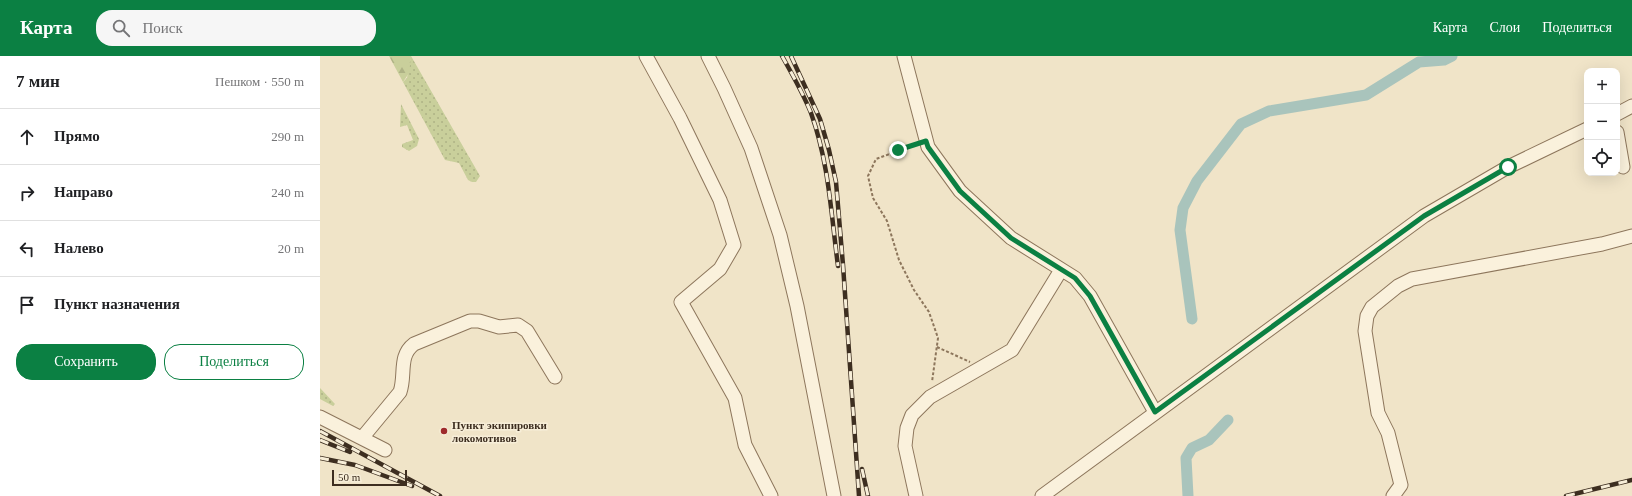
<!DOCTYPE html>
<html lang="ru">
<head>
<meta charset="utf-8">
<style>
  body { margin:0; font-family:"Times New Roman",serif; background:#f6f6f6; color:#202124 }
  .controls { position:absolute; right:12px; top:12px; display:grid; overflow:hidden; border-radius:8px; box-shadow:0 4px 16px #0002 }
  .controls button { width:36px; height:36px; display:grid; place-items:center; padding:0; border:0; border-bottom:1px solid #e0e0e0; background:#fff; color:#202124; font:20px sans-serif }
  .scale { position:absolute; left:12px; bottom:10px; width:75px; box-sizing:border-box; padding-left:4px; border:2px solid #3d2e20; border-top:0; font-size:11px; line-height:14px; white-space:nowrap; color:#3d2e20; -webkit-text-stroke:3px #f7eed8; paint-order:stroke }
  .stop { position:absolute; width:12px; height:12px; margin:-9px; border:3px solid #0b8043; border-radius:50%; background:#fff }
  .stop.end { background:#0b8043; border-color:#fff; box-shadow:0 1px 4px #0008 }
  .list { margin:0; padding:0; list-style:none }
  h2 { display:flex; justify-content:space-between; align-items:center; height:52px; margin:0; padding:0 16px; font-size:17px }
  h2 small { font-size:13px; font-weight:400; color:#757577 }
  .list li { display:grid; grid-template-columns:26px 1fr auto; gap:12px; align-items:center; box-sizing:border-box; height:56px; padding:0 16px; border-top:1px solid #e0e0e0 }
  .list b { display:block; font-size:15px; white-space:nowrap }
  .list em { font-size:13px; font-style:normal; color:#757577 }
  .actions { display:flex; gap:8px; padding:12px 16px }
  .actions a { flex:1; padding:9px 0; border:1px solid #0b8043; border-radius:16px; text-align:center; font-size:14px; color:#0b8043 }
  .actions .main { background:#0b8043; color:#fff }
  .icon { flex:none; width:22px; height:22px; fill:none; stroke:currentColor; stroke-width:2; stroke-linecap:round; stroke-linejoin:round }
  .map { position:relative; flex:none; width:1312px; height:440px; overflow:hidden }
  header { display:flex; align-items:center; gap:24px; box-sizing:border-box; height:56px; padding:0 20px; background:#0b8043; color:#fff }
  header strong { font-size:19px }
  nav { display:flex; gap:22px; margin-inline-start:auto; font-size:14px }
  .search { width:280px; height:36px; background:#f6f6f6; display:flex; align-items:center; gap:10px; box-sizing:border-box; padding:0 14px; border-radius:16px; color:#757577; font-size:15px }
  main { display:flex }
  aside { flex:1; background:#fff }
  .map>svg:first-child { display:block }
  .grass { fill:url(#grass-dots) }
  .forest { fill:url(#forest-firs) }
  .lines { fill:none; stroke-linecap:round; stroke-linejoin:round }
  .canal { stroke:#a9c4bc; stroke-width:11 }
  .minor-casing { stroke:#8d765c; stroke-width:15 }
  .path { stroke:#8d765c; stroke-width:2; stroke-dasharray:3 2; stroke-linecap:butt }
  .minor { stroke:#faf1dc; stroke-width:13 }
  .rail-casing { stroke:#3d2e20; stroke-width:4.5 }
  .rail { stroke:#f7eed8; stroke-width:3; stroke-dasharray:9; stroke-linecap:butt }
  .route { stroke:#0b8043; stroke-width:5 }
  .poi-dot { fill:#9e2a2b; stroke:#f7eed8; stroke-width:1.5 }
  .labels { text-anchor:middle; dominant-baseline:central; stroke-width:3; stroke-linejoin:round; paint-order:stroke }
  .poi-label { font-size:11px; font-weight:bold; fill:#3d2e20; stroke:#f7eed8; text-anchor:start }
</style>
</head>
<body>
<header>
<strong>Карта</strong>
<div class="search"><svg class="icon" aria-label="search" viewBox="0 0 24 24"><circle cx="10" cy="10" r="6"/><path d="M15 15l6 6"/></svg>Поиск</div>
<nav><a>Карта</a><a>Слои</a><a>Поделиться</a></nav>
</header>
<main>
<aside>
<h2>7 мин<small>Пешком · 550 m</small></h2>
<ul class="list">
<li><svg class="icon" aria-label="ahead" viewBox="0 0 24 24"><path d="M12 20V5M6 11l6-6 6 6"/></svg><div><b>Прямо</b></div><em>290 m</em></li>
<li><svg class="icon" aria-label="right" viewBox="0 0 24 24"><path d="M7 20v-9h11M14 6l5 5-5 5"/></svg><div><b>Направо</b></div><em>240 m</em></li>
<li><svg class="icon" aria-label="left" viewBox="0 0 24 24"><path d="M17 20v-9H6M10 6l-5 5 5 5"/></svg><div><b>Налево</b></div><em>20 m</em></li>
<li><svg class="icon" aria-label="arrive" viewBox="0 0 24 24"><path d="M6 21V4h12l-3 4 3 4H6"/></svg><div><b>Пункт назначения</b></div></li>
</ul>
<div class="actions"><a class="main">Сохранить</a><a>Поделиться</a></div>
</aside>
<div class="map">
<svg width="1312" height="440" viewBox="0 0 1312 440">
  <defs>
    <pattern id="grass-dots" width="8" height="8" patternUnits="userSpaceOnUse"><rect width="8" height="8" fill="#c9cf9b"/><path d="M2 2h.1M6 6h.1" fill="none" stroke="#aeb285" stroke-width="1.8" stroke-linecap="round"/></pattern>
    <pattern id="forest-firs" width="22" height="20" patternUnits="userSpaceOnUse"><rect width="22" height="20" fill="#c9cf9b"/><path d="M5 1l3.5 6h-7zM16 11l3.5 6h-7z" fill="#aeb285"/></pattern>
  </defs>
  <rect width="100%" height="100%" fill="#f0e4c8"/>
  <!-- grass -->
  <path class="grass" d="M91,0l69,120 -4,6h-4l-4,-2 -9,-17 -14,-3 -42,-78 4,-4z
    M81,48l18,35 -2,7 -8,5 -7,-4v-3l11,-4 -6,-15 -7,2z
    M0,332l15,16 -2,2 -13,-7z"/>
  <!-- forest -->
  <path class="forest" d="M69,0h22l-2,17 -6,9z"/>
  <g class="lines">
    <!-- canal -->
    <path class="canal" d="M872,263l-12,-89 3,-22 14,-27 44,-57 28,-13 97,-16 53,-33 25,-2 8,-4
      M868,440l-2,-38 6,-10 17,-8 19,-20"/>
    <defs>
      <path id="minor" d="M326,0l34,62 40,82 14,45 -14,24 -39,33 54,96 10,47 26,51
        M388,0l16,32 27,60 29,87 17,71 37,190
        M584,0l24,91 32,44 51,47 64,40 15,18 65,116
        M1297,58l15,-8
        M1297,76l6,35
        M0,361l65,33
        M42,382l38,-46c6,-17 -2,-36 14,-48l56,-23h9l20,6 19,-2 9,6 28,46
        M596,440l-11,-50 2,-18 5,-13 18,-18 82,-47 49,-80
        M722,440l382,-280 84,-49 79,-38
        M1073,440l8,-11 -13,-52 -10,-20 -13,-82 2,-15 5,-9 26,-21 14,-7 190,-35 30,-8"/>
    </defs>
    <!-- minor casing -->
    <use href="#minor" class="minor-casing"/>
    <!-- path -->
    <path class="path" d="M597,88l-41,15 -8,17 5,22 14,23 12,39 15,30 15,22 9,26 -6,44
      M617,291l33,15"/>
    <!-- minor -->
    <use href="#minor" class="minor"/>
    <defs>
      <path id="rail" d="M462,0c10,18 21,37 29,57 18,50 20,101 27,153
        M471,0l29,63 9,31 7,32 7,83 16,231
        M0,375l120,65
        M0,384l30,12
        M0,402l35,7 57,21
        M542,413l6,27
        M1246,440l66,-16"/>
    </defs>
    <!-- rail casing -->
    <use href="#rail" class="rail-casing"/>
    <!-- rail -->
    <use href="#rail" class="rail"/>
  </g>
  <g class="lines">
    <!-- route -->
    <path class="route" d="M578,94l28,-9 2,6 32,44 51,47 64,40 15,18 65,116 269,-196 84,-49"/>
  </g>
  <!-- markers -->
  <circle class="poi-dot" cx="124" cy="375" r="4"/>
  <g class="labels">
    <!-- poi labels -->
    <g class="poi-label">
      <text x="132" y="369">Пункт экипировки<tspan x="132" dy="13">локомотивов</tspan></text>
    </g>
  </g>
</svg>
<div class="controls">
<button>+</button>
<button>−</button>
<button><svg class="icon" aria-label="locate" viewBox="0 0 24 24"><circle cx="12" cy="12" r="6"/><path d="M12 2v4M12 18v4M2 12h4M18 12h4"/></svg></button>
</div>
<div class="scale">50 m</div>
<div class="stop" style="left:1188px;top:111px"></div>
<div class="stop end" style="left:578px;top:94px"></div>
</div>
</main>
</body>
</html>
